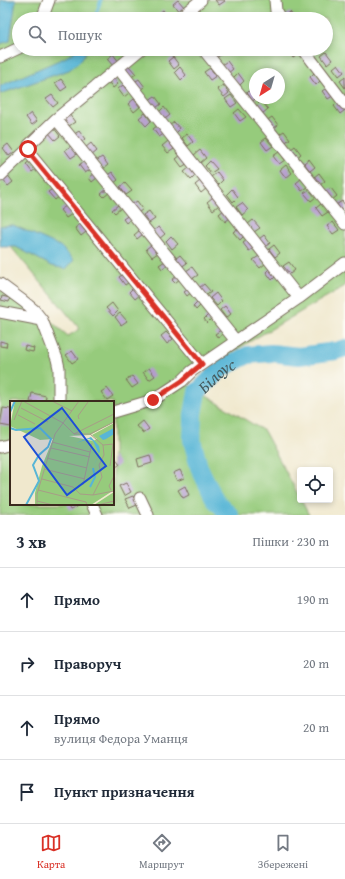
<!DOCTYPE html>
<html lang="uk">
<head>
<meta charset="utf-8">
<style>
  body { margin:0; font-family:"Gentium Book Plus",serif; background:#f2f2f3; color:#1f2937 }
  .controls { position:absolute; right:12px; bottom:12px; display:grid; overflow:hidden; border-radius:4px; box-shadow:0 2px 6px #0003 }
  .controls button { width:36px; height:36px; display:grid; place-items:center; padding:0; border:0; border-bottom:1px solid #e0e1e3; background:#fff; color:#1f2937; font:20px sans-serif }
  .compass { position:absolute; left:249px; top:68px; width:36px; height:36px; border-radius:50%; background:#fff; box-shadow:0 2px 6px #0003; rotate:217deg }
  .stop { position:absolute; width:12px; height:12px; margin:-9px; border:3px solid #d93025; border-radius:50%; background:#fff }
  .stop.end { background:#d93025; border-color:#fff; box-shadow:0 1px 4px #0008 }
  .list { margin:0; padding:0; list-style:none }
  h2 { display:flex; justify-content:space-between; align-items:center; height:52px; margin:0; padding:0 16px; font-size:17px }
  h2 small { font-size:13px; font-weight:400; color:#747a83 }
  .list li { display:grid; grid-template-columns:26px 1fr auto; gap:12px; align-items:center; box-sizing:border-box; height:64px; padding:0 16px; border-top:1px solid #e0e1e3 }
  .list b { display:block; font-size:15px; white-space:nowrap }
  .list p { margin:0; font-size:13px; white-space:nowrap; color:#747a83 }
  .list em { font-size:13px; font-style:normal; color:#747a83 }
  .icon { flex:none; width:22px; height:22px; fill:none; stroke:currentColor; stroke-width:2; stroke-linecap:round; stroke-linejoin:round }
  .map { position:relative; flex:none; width:345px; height:515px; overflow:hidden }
  .search { position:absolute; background:#fff; box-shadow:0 2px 6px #0003; left:12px; right:12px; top:12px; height:44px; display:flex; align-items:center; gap:10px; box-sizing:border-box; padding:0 14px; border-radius:22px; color:#747a83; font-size:15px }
  .sheet { height:308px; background:#fff }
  nav { display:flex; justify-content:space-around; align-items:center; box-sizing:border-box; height:56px; border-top:1px solid #e0e1e3; background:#fff; font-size:11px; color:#747a83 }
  nav a { display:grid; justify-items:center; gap:2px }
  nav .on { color:#d93025 }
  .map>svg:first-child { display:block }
  .green { fill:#96cb7c; stroke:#687a4d; fill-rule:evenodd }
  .water { fill:#58b6d6; stroke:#4a707a }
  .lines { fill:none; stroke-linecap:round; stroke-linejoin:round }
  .stream { stroke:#58b6d6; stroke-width:3 }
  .river { stroke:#58b6d6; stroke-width:18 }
  .building { fill:#b49ccc }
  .street-casing { stroke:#7a6c5b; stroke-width:13 }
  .street { stroke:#fff; stroke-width:11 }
  .route { stroke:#d93025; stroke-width:5 }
  .labels { text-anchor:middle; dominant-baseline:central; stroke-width:3; stroke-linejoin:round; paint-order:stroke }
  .water-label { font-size:17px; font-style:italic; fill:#455b5e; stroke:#fdfcf7 }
  .inset-river { fill:none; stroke:#58b6d6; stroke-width:2 }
  .inset-road { fill:none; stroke:#a89c87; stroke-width:1 }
  .view { fill:#1d4ed8; fill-opacity:0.15; stroke:#1d4ed8; stroke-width:2 }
  .inset-edge { fill:none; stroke:#3b2a1e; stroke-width:2 }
</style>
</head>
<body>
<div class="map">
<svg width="345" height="515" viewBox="0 0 345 515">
  <rect width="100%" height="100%" fill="#fdfcf7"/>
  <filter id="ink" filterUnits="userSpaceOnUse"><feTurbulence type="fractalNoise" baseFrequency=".025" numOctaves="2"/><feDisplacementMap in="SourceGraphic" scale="8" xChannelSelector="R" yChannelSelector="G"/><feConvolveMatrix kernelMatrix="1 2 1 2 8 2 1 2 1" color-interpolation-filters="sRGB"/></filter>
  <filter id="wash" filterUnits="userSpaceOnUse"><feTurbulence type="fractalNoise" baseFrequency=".012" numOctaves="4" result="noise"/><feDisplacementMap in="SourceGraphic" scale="16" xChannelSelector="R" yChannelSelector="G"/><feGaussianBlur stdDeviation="0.9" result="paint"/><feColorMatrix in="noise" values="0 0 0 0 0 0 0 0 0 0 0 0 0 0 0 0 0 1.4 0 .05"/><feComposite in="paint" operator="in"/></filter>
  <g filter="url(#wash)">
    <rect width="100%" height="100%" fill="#f0e8cd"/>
    <!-- green -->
    <path class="green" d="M0,0h345v286l-163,95 82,50 36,67v2h1l8,15h-309v-237l68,58 12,-7 -80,-95zM19,19h307v30h-307zM255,74h24v24h-24zM11,402h102v102h-102z"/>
    <!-- water -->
    <path class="water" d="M0,0h16l-6,41 -10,3z
      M78,49h8c-1,9 -9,15 -17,21l-69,24v-8l66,-29z
      M13,225l47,21 14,14 -8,9 -14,-3 -36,-19h-16v-21z"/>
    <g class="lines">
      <!-- stream -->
      <path class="stream" d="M94,19l7,-19"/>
      <!-- river -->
      <path class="river" id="s1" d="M230,515l-15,-15 -16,-33 -7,-27 1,-26 4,-22 25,-24 26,-13 23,-2 28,3 37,-5 9,-3"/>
    </g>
    <g id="blocks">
      <!-- building -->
      <path class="building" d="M178,0l7,8 -6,4 -6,-8z
        M215,0h9l1,1 -6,4z
        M163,10l6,8 -1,1h-7l-4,-4z
        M192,12l6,7h-9l-3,-3z
        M290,12l6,7h-9l-2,-3z
        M122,49h9l1,2 -5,4z
        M212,49h6l4,5 -6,4 -6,-7z
        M289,49h6l4,5 -6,4 -6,-8z
        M326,52l6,8 -5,4 -6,-8z
        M113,54l6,8 -5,5 -7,-8z
        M173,57l6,8 -5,4 -6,-8z
        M227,61l6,8 -5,4 -6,-8z
        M338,64l6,8 -5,4 -6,-8z
        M129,66l7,8 -6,4 -6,-8z
        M180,67l6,8 -5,5 -6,-8z
        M210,68l6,8 -6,4 -6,-8z
        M315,72l6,8 -5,5 -6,-8z
        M238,73l6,8 -5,5 -6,-8z
        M112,76l6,8 -5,4 -6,-8z
        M345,77v11l-5,-7z
        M61,79l6,8 -6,4 -6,-8z
        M139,79l6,8 -5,4 -7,-8z
        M123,85l6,8 -5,4 -6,-8z
        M223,85l6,8 -5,4 -7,-8z
        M328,87l6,8 -6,4 -6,-8z
        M252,88l3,4v7l-2,2 -6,-8z
        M52,95l6,8 -5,4 -7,-8z
        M231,95l6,8 -6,4 -6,-8z
        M155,96l6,8 -5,4 -7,-8z
        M134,99l6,8 -6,5 -6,-8z
        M261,101l7,8 -6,5 -6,-8z
        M339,101l6,7v2l-5,4 -6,-8z
        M164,107l6,8 -5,4 -6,-7z
        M239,109l7,8 -6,4 -6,-8z
        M31,113l6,8 -5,4 -6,-8z
        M145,113l6,8 -5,5 -7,-8z
        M69,114l6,8 -6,4 -6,-8z
        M272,117l6,8 -5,4 -7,-8z
        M174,122l6,7 -5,5 -6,-8z
        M158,125l7,8 -6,4 -6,-8z
        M54,128l6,8 -5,4 -7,-8z
        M79,131l6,8 -5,4 -7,-8z
        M284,131l6,8 -6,4 -6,-8z
        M187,134l6,8 -5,4 -6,-8z
        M266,138l7,8 -6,4 -6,-8z
        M168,141l6,8 -6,4 -6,-7z
        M91,143l6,8 -6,5 -6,-8z
        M8,144l6,8 -5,4 -6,-8z
        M71,146l6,8 -6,4 -6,-8z
        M295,146l6,8 -5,4 -6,-8z
        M200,150l6,8 -6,5 -6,-8z
        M279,152l6,8 -6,4 -6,-8z
        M181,155l7,8 -6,4 -6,-8z
        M102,157l6,8 -5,4 -7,-8z
        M309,159l6,8 -5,4 -6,-8z
        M31,160l6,8 -5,4 -6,-8z
        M84,161l7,8 -6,4 -6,-8z
        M210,161l7,8 -6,4 -6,-7z
        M286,165l6,8 -6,5 -6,-8z
        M190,167l6,8 -5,5 -7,-8z
        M112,172l6,8 -5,4 -7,-8z
        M217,172l6,8 -5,5 -7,-8z
        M95,173l3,4 -6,5 -3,-4z
        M319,173l6,8 -6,5 -6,-8z
        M7,174l6,8 -5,4 -7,-8z
        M301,179l7,8 -6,4 -6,-8z
        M200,181l7,7 -6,5 -6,-8z
        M125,183l7,8 -6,4 -6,-8z
        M54,188l6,8 -5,4 -7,-8z
        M331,188l6,8 -5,4 -7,-8z
        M107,189l3,3 -6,5 -3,-3z
        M232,189l6,8 -5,5 -6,-8z
        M310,189l6,8 -5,4 -7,-8z
        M213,197l6,8 -6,5 -6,-8z
        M137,201l6,8 -5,4 -7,-8z
        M342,201l3,4v6l-3,2 -6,-8z
        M242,203l6,7 -6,5 -6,-8z
        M321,204l7,8 -6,4 -6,-8z
        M118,205l3,3 -6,5 -3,-3z
        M66,206l6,8 -6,4 -6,-8z
        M225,209l6,8 -6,5 -6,-8z
        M149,211l6,8 -6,4 -6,-8z
        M129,215l3,3 -6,5 -3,-4z
        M253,220l7,8 -6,4 -6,-8z
        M333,222l6,8 -6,4 -6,-8z
        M80,224l6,8 -5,4 -6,-8z
        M159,227l6,7 -6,5 -6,-8z
        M239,228l6,7 -5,5 -7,-8z
        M140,230l3,4 -6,5 -3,-4z
        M264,235l6,8 -5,4 -6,-8z
        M171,236l7,8 -6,5 -6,-8z
        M248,239l7,8 -6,4 -6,-8z
        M151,245l7,8 -6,4 -6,-8z
        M274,245l6,8 -5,4 -6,-8z
        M180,255l7,8 -6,4 -6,-8z
        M259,256l6,8 -5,4 -7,-8z
        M165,261l3,3 -6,5 -3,-4z
        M289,262l6,8 -5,4 -7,-8z
        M192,267l6,8 -6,4 -6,-8z
        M271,267l6,8 -5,5 -6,-8z
        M125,273l6,8 -6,4 -6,-8z
        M178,275l3,3 -6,5 -3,-3z
        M204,284l7,8 -6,4 -6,-8z
        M134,287l6,8 -5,4 -6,-7z
        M190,288l3,3 -6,5 -3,-4z
        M216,293l6,8 -5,5 -7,-8z
        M2,296l8,2 -1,4 -8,-2z
        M198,301l3,4 -5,5 -3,-4z
        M112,303l6,8 -5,5 -7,-8z
        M225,306l6,8 -5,4 -6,-8z
        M120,313l7,8 -6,4 -6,-8z
        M209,314l3,4 -5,5 -3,-4z
        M221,330l3,3 -6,5 -3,-4z
        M166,332l7,7 -6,5 -6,-8z
        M0,341l7,2 -1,4 -6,-1z
        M25,346l9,2 -1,4 -9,-2z
        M72,351l6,8 -6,4 -6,-8z
        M149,368l6,8 -6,4 -6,-8z
        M132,376l6,8 -6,4 -6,-8z
        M107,388l6,8 -6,4 -6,-8z
        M32,393l14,3 -1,6h-15z
        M3,408l8,1v18l-11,-2z
        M143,421l6,8 -6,4 -6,-7z
        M150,455l2,8 -13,4 -2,-8z
        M113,456h1l6,8 -5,4 -2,-2z
        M180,470l4,8 -7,3 -4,-8z
        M126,483l5,9 -7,4 -5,-10z
        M185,486l4,9 -6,3 -5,-8z
        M133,496l4,9 -7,3 -5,-9z
        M67,504h9l1,3 -7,3z"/>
    </g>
  </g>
  <g filter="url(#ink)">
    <use href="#blocks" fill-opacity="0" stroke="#7a6c5b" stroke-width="1"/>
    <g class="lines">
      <defs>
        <path id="street" d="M275,0l1,11 4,8
          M42,19l7,-19
          M178,19l23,-19
          M203,49l142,175
          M303,49l42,55
          M0,57l19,-9
          M118,68l181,230
          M56,119l180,222
          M28,149l1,4 173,211
          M0,176l28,-27 1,-4 27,-26 85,-70
          M0,284l23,17 11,9 8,10 15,39 2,9v34
          M0,312l42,8
          M113,412l40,-12 29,-19 10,-10 107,-73 46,-35
          M0,447l11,-3
          M140,498l8,17
          M92,504l5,11"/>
      </defs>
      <!-- street casing -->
      <use href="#street" class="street-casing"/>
      <!-- street -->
      <use href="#street" class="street"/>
    </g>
  </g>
  <g class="lines" filter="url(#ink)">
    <!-- route -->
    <path class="route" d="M28,149l1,4 173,211 -10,8 -10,9 -29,19"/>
  </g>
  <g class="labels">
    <!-- water labels -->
    <g class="water-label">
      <text stroke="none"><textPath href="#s1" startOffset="160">Білоус</textPath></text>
    </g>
  </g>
  <!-- overview -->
  <g transform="translate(10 401)">
    <rect width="104" height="104" fill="#f0e8cd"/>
    <path d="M5,0h99v21l-24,13 -21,1 24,5 4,-2 -5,-4 22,-12v67l-23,15h-56v-12l7,-27 11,-27 -13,1 -30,-14zM104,91v13h-20z" fill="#96cb7c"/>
    <path d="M104,27v6l-8,5 -3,1 -4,-4zM81,36l8,9 1,5 -7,17 6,-14 -6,-13 -4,-2 -13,4z" fill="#58b6d6"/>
    <path class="inset-river" d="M0,11l5,-11M0,27l6,2 24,-2 11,11 -3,8 -9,8 -6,10 6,16 -13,24M80,86l5,-10 -2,-9"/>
    <path class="inset-road" d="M13,0l40,22 11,11h16l13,11 11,-1M42,0l20,10M11,7l27,14M8,14l17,9M69,18l-1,-3 10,-14M4,19l8,-19M64,33l40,-20M80,33l24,-12M42,41l38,10M41,47l39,9M37,57l40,10M100,65l3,-22M34,68l41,10M32,78l31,8 7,7 13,1 9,-18 -3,-12 5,-10 -1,-10M73,84l9,-42M28,89l48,12 1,3M101,89l-2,-4 5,-10M83,94l21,-4M27,100l16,4M27,104v-11l18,-60 24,-33M88,104l16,-4"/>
    <path class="view" d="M52,7l44,58 -39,29 -43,-58z"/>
    <rect width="104" height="104" class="inset-edge"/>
  </g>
</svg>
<div class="controls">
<button><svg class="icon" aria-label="locate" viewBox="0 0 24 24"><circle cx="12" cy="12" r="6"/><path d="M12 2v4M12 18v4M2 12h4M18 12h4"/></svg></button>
</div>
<svg class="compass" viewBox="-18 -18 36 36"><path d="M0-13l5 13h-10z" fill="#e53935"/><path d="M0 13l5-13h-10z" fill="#747a83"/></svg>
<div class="stop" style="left:28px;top:149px"></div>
<div class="stop end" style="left:153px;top:400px"></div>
<div class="search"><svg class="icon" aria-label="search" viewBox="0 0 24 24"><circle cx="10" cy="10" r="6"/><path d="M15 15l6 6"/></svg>Пошук</div>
</div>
<section class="sheet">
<h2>3 хв<small>Пішки · 230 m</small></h2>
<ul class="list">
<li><svg class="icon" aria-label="ahead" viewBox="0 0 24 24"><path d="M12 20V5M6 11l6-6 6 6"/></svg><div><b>Прямо</b></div><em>190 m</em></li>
<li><svg class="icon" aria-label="right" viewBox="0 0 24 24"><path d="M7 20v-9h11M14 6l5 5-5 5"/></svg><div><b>Праворуч</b></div><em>20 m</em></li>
<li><svg class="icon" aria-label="ahead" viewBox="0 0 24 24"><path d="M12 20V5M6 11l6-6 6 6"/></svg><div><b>Прямо</b><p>вулиця Федора Уманця</p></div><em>20 m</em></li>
<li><svg class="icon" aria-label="arrive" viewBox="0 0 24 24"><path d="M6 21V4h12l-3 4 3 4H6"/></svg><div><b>Пункт призначення</b></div></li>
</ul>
</section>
<nav>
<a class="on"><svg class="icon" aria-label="map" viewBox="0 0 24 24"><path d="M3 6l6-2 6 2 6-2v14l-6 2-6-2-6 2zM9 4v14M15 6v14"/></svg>Карта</a>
<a><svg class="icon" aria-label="directions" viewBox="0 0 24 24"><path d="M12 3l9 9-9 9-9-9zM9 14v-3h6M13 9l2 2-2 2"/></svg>Маршрут</a>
<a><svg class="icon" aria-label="saved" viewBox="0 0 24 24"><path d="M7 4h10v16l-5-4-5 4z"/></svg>Збережені</a>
</nav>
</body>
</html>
